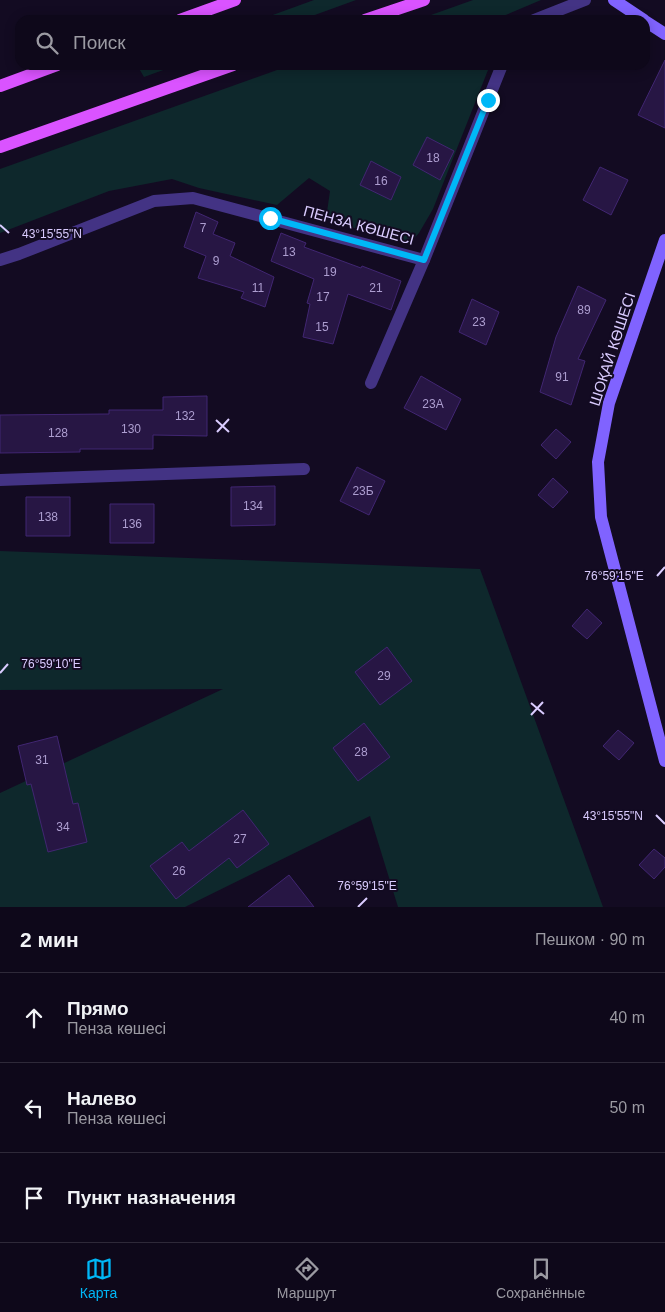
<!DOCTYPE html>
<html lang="ru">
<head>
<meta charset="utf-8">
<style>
  body { margin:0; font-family:Arial,sans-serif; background:#1c1627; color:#f1f3f6 }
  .stop { position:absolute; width:15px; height:15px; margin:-11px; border:4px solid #00b7f7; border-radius:50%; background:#fff }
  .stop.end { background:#00b7f7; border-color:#fff; box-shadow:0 1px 5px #0008 }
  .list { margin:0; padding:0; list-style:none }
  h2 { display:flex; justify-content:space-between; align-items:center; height:65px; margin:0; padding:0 20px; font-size:21px }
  h2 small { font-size:16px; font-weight:400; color:#9b9aa2 }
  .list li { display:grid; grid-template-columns:32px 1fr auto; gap:15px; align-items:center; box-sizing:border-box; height:90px; padding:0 20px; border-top:1px solid #2e2939 }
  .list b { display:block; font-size:19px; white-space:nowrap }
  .list p { margin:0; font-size:16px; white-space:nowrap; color:#9b9aa2 }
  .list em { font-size:16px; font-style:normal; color:#9b9aa2 }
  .icon { flex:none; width:28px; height:28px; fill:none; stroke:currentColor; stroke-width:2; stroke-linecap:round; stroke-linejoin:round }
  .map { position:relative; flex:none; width:665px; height:907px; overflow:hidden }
  .search { position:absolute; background:#0e081a; box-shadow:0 2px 12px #0003; left:15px; right:15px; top:15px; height:55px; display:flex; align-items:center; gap:12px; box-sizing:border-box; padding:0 18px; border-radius:15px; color:#9b9aa2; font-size:19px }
  .sheet { height:335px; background:#0e081a }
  nav { display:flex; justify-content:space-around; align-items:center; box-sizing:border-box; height:70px; border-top:1px solid #2e2939; background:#0e081a; font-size:14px; color:#9b9aa2 }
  nav a { display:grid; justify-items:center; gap:2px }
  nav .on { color:#00b7f7 }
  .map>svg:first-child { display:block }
  .green { fill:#0e282c }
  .building { fill:#271644; stroke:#412672 }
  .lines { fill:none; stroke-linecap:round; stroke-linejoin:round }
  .lane { stroke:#433384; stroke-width:12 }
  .street { stroke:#433384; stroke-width:12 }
  .secondary { stroke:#8063ff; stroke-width:12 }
  .primary { stroke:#da53ff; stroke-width:12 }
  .route { stroke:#00b7f7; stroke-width:6 }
  .ticks { fill:none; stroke:#daccff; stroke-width:2 }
  .labels { text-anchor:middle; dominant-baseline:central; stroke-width:4; stroke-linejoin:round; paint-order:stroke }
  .number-label { font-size:12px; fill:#ad9ed0 }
  .street-label { font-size:15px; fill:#daccff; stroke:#130b22 }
  .ticks-label { font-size:12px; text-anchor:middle; fill:#daccff; stroke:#130b22; stroke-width:4; stroke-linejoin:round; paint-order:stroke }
</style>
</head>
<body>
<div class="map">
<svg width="665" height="907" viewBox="0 0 665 907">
  <rect width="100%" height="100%" fill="#130b22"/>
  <!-- green -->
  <path class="green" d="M314,0h42l-55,20h-42z
    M473,0h68l-40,17 -1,3h-83z
    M137,65h40l-33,12z
    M291,65h199l-57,144 -14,24 -7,8 -33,-5 -53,-17 4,-28 -21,-13 -32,27 -78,-17 -27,-9 -63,12 -109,42v-64z
    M0,551l480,18 123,338h-205l-28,-91 -185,91h-185v-114l223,-104 -223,1z"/>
  <!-- building -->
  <path class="building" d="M665,60v68l-27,-13z
    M427,137l27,14 -14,29 -27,-15z
    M371,161l30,16 -10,23 -31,-15z
    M600,167l28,13 -17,35 -28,-15z
    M196,212l22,10 -5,12 22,9 -5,13 44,21 -9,30 -24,-9 3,-6 -46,-14 8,-22 -22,-9z
    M281,233l25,10 -2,4 57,21 1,-2 39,15 -10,29 -43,-16 -15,50 -30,-7 7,-33 -3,-1 7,-24 -43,-18z
    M578,286l28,14 -28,59 7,2 -14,44 -31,-13 16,-55z
    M472,299l27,13 -13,33 -27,-13z
    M421,376l40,23 -15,31 -42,-22z
    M207,396v40l-54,-1v14h-73v3l-80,1v-38l109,-1v-4h54v-13z
    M556,429l15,13 -15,17 -15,-14z
    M357,467l28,14 -16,34 -29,-14z
    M553,478l15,14 -15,16 -15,-13z
    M275,486v39l-44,1v-39z
    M26,497h44v39h-44z
    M110,504h44v39h-44z
    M587,609l15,14 -15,16 -15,-13z
    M387,647l25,34 -32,24 -25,-33z
    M364,723l26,34 -32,24 -25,-33z
    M618,730l16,13 -15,17 -16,-14z
    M57,736l16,68 5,-1 9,39 -39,10 -17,-68 -4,1 -9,-39z
    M243,810l26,34 -32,24 -8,-10 -53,41 -26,-33 32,-24 7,9z
    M654,849l11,9v9l-11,12 -15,-14z
    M289,875l25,32h-66z"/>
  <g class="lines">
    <!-- lane -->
    <path class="lane" d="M0,260l19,-6 135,-53 39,-3 231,62
      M0,480l304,-11"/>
    <!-- street -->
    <path class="street" d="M534,20l51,-20
      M371,383l53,-123 78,-195"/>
    <!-- secondary -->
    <path class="secondary" d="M614,0l30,20
      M645,21l20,13
      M665,240l-56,163 -11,59 3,55 64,244"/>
    <!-- primary -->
    <path class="primary" d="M180,20l55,-20
      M365,20l59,-20
      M0,86l57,-21
      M0,147l233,-82"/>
  </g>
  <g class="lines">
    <!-- route -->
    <path class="route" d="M270,218l154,42 64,-160"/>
  </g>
  <!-- ticks -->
  <path class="ticks" d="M0,225l9,8M216,420l13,12M217,432l12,-13M657,576l8,-9M0,673l8,-9M531,703l13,11M531,715l12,-13M656,815l9,9M358,907l9,-9"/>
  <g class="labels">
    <!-- number labels -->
    <g class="number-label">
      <text x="433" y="158">18</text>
      <text x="381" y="181">16</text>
      <text x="203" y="228">7</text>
      <text x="289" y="252">13</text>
      <text x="216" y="261">9</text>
      <text x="330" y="272">19</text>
      <text x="258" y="288">11</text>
      <text x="376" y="288">21</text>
      <text x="323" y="297">17</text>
      <text x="584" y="310">89</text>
      <text x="479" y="322">23</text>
      <text x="322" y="327">15</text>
      <text x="562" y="377">91</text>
      <text x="433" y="404">23А</text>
      <text x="185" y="416">132</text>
      <text x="131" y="429">130</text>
      <text x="58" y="433">128</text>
      <text x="363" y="491">23Б</text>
      <text x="253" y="506">134</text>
      <text x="48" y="517">138</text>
      <text x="132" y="524">136</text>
      <text x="384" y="676">29</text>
      <text x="361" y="752">28</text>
      <text x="42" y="760">31</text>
      <text x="63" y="827">34</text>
      <text x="240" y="839">27</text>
      <text x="179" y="871">26</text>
    </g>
    <!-- street labels -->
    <g class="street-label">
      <text transform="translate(359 225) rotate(15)">ПЕНЗА КӨШЕСІ</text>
      <text transform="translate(612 349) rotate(-72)">ШОҚАЙ КӨШЕСІ</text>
    </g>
  </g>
  <g class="ticks-label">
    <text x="52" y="238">43°15'55"N</text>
    <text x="614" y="580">76°59'15"E</text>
    <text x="51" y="668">76°59'10"E</text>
    <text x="613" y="820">43°15'55"N</text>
    <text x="367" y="890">76°59'15"E</text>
  </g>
</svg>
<div class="stop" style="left:270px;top:218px"></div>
<div class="stop end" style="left:488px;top:100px"></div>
<div class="search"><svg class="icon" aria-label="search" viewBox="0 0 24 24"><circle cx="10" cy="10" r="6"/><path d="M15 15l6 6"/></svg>Поиск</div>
</div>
<section class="sheet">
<h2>2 мин<small>Пешком · 90 m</small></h2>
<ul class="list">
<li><svg class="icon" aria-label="ahead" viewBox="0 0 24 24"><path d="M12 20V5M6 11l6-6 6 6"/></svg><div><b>Прямо</b><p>Пенза көшесі</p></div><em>40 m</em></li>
<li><svg class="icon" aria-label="left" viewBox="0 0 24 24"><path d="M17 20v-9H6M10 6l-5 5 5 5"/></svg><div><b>Налево</b><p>Пенза көшесі</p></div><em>50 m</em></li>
<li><svg class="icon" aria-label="arrive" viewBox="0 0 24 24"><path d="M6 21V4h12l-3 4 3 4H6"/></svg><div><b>Пункт назначения</b></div></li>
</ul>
</section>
<nav>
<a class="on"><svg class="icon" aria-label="map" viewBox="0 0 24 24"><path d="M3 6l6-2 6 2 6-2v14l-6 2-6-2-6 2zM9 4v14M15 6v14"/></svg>Карта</a>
<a><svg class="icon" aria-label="directions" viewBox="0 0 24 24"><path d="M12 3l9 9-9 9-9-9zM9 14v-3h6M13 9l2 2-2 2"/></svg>Маршрут</a>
<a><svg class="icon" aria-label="saved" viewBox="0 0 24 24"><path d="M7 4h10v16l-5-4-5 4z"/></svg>Сохранённые</a>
</nav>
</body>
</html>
